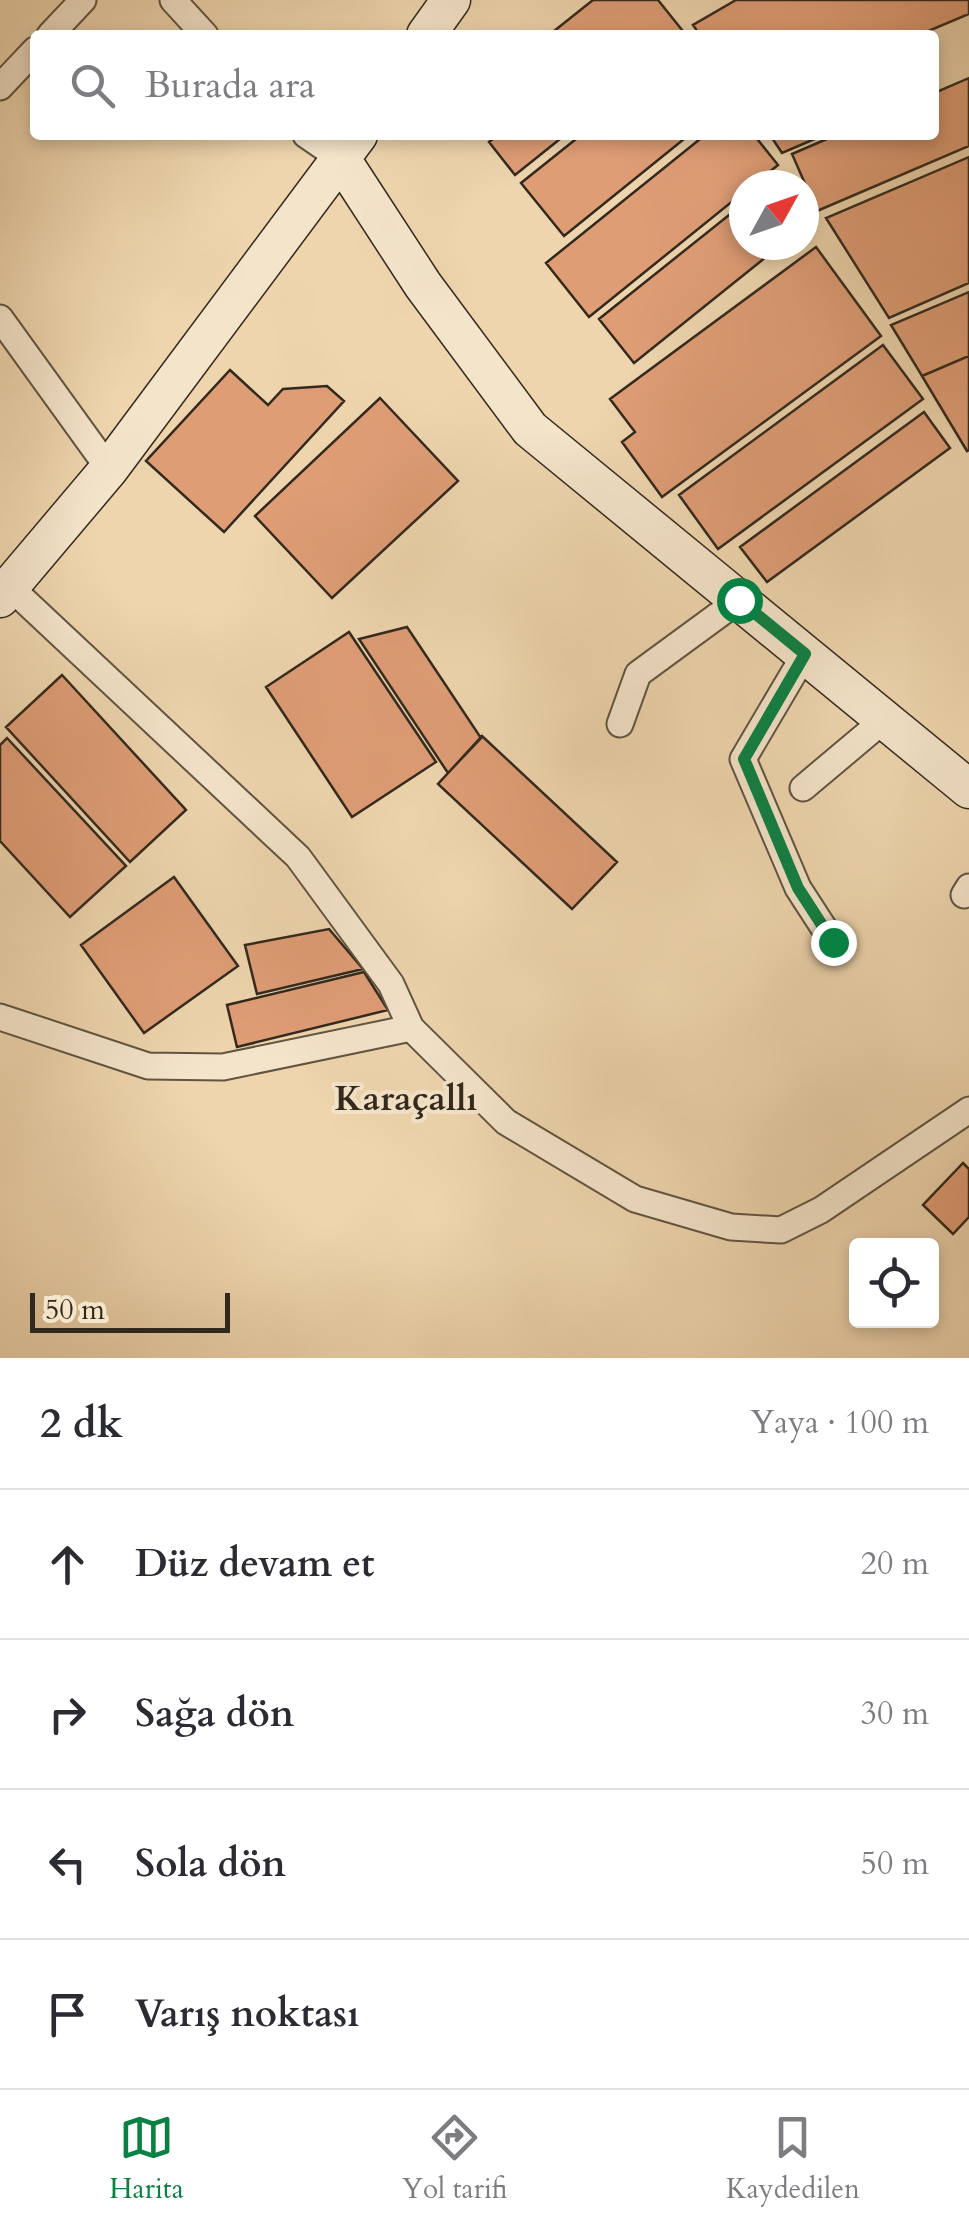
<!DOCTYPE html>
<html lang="tr">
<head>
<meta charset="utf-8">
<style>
  body { margin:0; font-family:Cardo,serif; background:#f7f7f7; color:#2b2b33 }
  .controls { position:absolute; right:30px; bottom:30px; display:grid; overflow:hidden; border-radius:10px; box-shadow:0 5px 15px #0003 }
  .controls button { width:90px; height:90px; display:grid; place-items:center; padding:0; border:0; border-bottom:2px solid #e1e1e2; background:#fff; color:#2b2b33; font:50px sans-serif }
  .compass { position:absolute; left:729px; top:170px; width:90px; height:90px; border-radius:50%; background:#fff; box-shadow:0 5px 15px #0003; rotate:50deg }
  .scale { position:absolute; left:30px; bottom:25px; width:200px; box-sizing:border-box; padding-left:10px; border:5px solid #32291d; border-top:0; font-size:28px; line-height:35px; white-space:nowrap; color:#32291d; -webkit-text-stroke:8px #f4e4ca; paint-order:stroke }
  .stop { position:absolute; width:30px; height:30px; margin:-22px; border:8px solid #0b8043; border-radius:50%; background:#fff }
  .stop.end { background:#0b8043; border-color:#fff; box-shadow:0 2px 10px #0008 }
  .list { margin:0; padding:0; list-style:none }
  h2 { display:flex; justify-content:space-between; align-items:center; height:130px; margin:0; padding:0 40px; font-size:42px }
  h2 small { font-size:32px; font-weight:400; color:#7c7c81 }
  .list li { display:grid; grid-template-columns:65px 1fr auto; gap:30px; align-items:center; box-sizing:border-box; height:150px; padding:0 40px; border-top:2px solid #e1e1e2 }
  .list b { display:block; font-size:38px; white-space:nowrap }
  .list em { font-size:32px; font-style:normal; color:#7c7c81 }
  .icon { flex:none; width:55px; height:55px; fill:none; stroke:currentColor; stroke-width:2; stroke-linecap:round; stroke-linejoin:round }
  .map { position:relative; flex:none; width:969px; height:1358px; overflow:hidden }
  .search { position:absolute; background:#fff; box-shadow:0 5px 15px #0003; left:30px; right:30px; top:30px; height:110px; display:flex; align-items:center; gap:25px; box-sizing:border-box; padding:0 35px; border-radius:10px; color:#7c7c81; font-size:38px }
  .sheet { height:730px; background:#fff }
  nav { display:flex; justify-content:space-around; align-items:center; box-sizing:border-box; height:140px; border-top:2px solid #e1e1e2; background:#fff; font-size:28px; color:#7c7c81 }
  nav a { display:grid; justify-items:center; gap:5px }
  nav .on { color:#0b8043 }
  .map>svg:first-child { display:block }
  .building { fill:#df9d76; stroke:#32291d; stroke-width:2.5 }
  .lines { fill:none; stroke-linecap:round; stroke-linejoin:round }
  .street-casing { stroke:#615441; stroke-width:29 }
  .secondary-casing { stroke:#32291d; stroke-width:41 }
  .street { stroke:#f4e4ca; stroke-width:25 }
  .secondary { stroke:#f4e4ca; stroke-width:38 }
  .route { stroke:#0b8043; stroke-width:12 }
  .labels { text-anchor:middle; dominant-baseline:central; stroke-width:8; stroke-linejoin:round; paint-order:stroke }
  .quarter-label { font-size:35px; font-weight:bold; fill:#32291d; stroke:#f4e4ca }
</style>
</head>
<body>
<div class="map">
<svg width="969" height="1358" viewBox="0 0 969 1358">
  <rect width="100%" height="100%" fill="#eed5ae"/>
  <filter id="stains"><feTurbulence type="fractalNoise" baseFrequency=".002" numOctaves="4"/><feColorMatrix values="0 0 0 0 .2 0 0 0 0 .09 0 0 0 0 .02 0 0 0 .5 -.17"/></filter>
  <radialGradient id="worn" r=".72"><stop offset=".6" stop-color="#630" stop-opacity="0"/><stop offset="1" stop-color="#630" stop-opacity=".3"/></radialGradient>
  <!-- building -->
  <path class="building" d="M593,0h65l28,35h-137z
    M736,0h233v14l-50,21h-219l-7,-10z
    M969,78v68l-152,65 -25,-57 44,-19h98v-42z
    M498,135h67l-50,40 -26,-33z
    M581,135h108l-125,101 -43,-53z
    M705,135h49l24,30 -25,20h-9v7l-155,125 -43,-54z
    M770,135h54l-42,18z
    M969,157v126l-80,35 -63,-100z
    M781,173l10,12h-24z
    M804,201l12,15 -12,10z
    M744,203v42h37l-147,118 -35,-44z
    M816,247l65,89 -219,161 -40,-55 13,-10 -25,-33z
    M969,292v64l-47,20 -31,-51z
    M883,345l40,54 -205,150 -39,-54z
    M969,356v94l-2,1 -45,-75z
    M230,370l38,35 15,-16 44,-3 17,15 -120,131 -78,-71z
    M380,398l78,83 -126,117 -77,-82z
    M924,412l26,36 -183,134 -27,-35z
    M407,627l74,111 -33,35 -89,-134z
    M349,632l87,130 -84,55 -86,-130z
    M62,675l124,135 -56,52 -124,-135z
    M482,736l135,126 -45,47 -134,-125z
    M7,738l119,128 -56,51 -70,-76v-96z
    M174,877l64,89 -94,67 -63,-88z
    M329,929l34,40 -106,25 -12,-49z
    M364,972l24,38 -151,37 -10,-42z
    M963,1163l6,6v48l-16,17 -30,-29z"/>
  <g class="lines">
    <defs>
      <path id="street" d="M173,0l32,35
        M50,35l33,-35
        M0,87l35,-37
        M306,135l35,24
        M0,318l109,151
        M10,587l288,270 93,127 20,44 95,94 129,77 96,28 50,3 40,-20 148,-100
        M805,654l-62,105 55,129 35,54
        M620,724l18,-50 101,-74
        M803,788l82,-69
        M964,895l5,-8
        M0,1017l148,49 75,1 188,-39"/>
      <path id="secondary" d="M426,35l25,-35
        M341,159l82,126 107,144 439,360
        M0,598l109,-129 249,-334"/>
    </defs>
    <!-- street casing -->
    <use href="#street" class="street-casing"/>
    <!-- secondary casing -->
    <use href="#secondary" class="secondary-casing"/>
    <!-- street -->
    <use href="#street" class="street"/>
    <!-- secondary -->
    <use href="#secondary" class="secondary"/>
  </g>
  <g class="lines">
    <!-- route -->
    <path class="route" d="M739,600l66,54 -61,105 54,129 35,54"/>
  </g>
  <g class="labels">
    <!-- quarter labels -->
    <g class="quarter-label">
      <text x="406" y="1099">Karaçallı</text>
    </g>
  </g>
  <rect width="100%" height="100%" filter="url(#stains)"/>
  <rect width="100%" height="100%" fill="url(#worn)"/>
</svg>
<div class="controls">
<button><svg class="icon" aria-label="locate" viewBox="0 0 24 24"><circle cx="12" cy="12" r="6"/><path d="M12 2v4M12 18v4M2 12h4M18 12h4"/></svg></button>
</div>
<svg class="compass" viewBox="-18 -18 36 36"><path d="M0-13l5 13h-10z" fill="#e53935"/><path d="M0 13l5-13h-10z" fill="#7c7c81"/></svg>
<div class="scale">50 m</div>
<div class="stop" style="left:739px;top:600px"></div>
<div class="stop end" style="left:833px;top:942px"></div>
<div class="search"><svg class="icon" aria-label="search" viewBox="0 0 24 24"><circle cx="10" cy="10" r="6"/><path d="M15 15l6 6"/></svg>Burada ara</div>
</div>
<section class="sheet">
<h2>2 dk<small>Yaya · 100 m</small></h2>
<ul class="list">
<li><svg class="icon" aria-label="ahead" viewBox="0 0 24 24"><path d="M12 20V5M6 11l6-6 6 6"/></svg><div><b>Düz devam et</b></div><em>20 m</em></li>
<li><svg class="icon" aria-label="right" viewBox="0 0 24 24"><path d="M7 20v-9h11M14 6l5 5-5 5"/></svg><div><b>Sağa dön</b></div><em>30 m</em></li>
<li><svg class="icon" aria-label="left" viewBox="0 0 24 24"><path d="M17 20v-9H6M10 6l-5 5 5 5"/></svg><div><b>Sola dön</b></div><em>50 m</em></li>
<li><svg class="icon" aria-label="arrive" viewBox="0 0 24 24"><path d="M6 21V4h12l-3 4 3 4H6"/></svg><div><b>Varış noktası</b></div></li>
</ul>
</section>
<nav>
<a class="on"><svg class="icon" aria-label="map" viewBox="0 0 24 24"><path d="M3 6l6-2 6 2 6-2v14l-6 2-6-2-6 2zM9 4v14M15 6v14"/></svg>Harita</a>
<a><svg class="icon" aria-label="directions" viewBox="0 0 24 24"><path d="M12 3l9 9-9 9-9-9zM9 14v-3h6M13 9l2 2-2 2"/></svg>Yol tarifi</a>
<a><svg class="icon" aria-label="saved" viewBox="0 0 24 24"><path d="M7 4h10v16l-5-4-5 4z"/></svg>Kaydedilen</a>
</nav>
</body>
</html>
